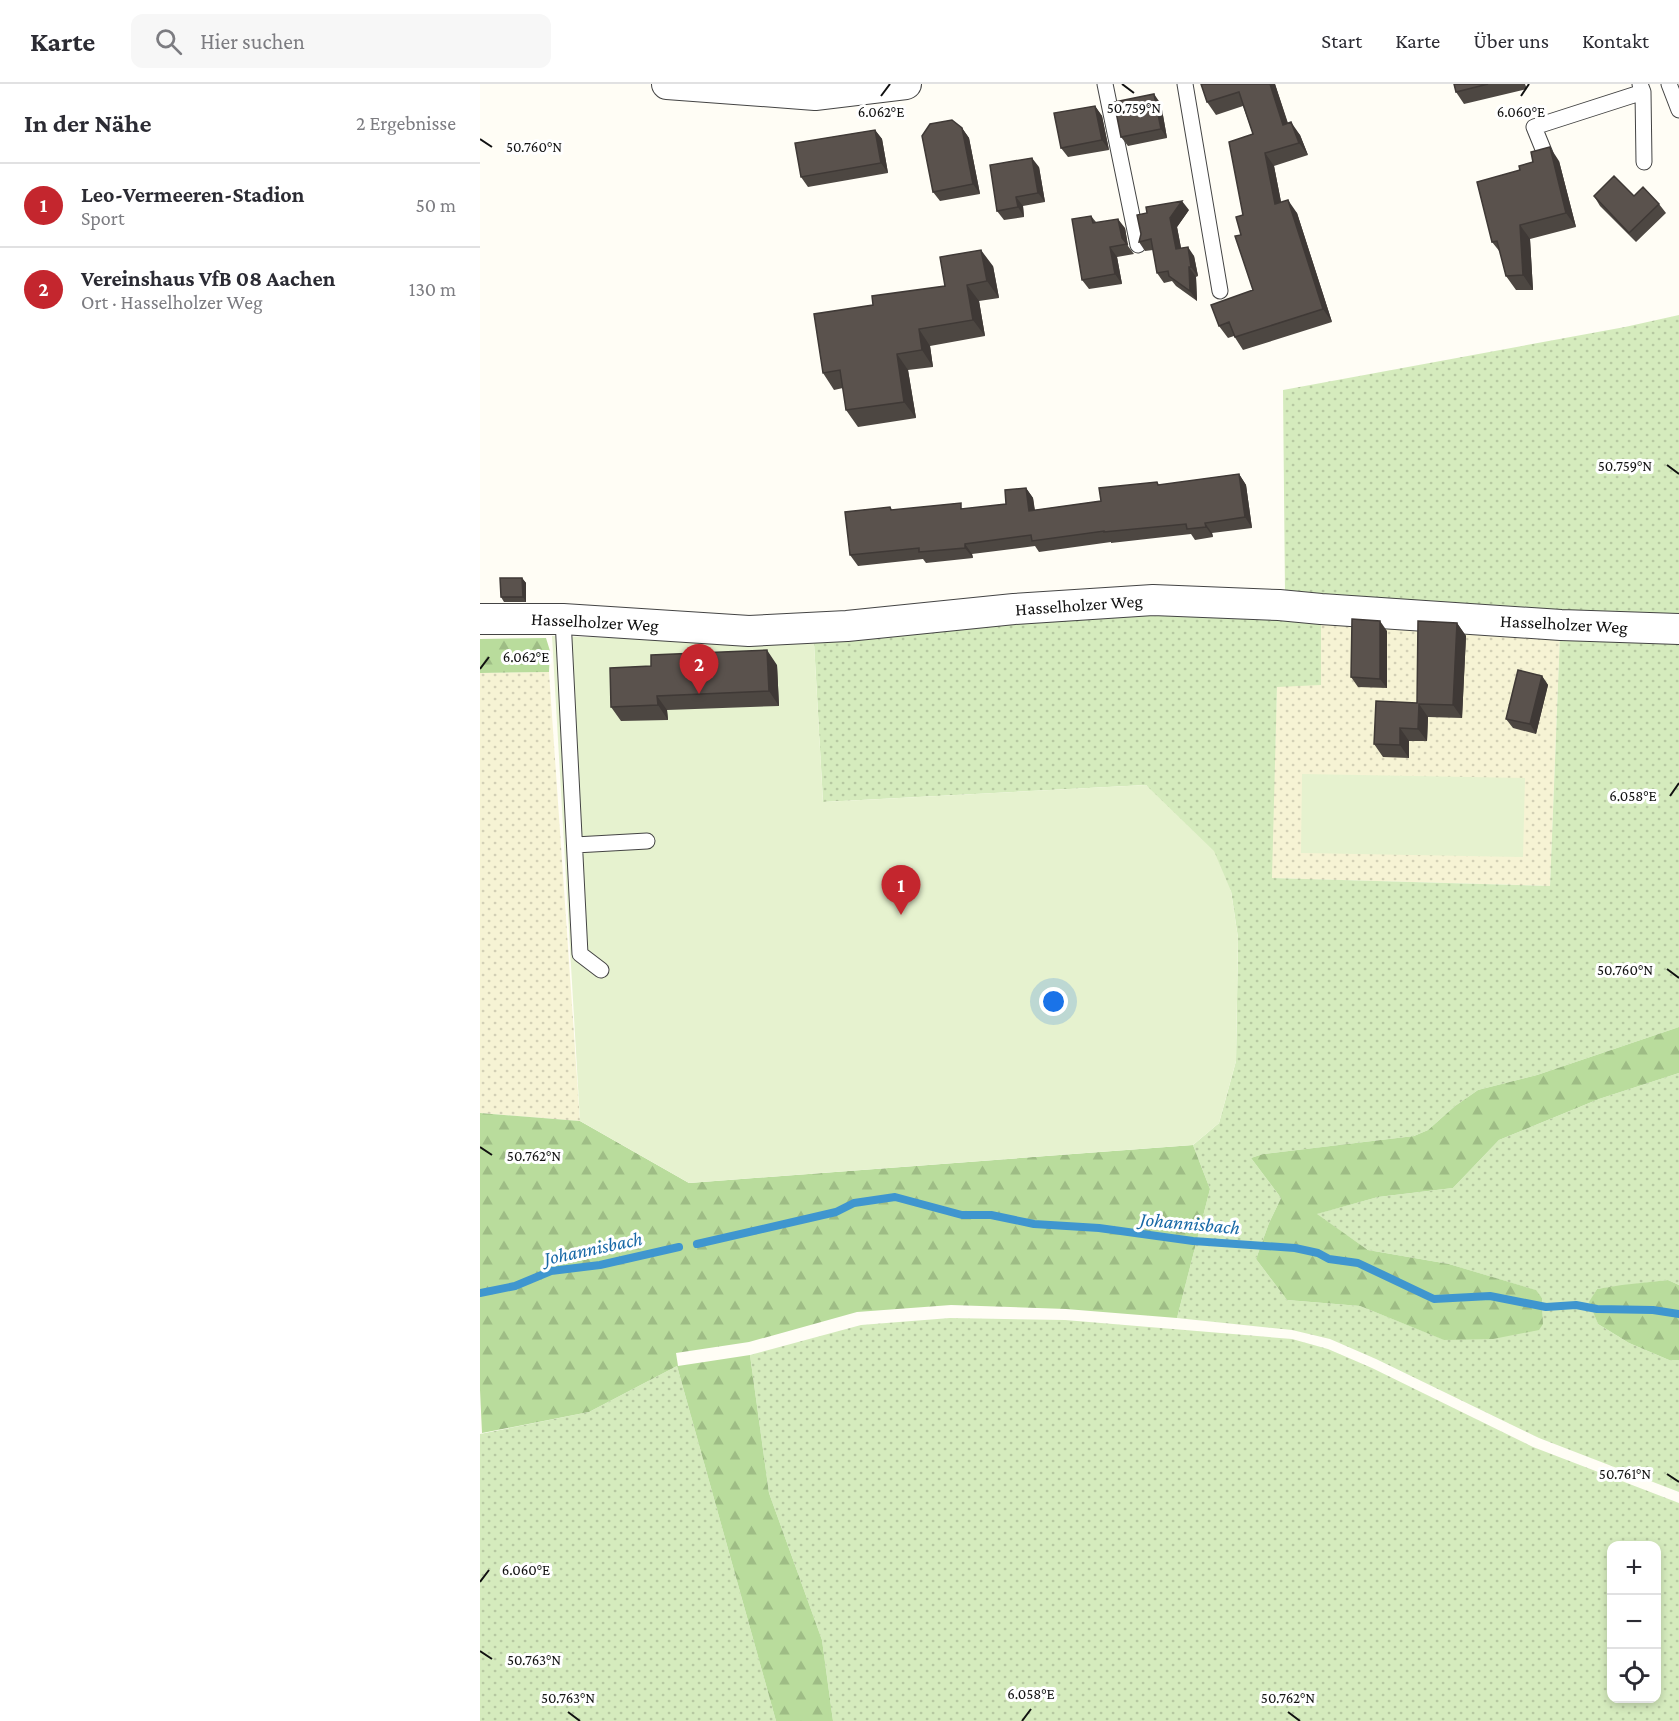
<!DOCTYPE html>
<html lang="de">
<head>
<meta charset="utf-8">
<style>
  body { margin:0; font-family:"Crimson Pro",serif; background:#f7f7f7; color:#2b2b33 }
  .controls { position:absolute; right:18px; bottom:18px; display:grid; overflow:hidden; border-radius:12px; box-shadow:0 3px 9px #0003 }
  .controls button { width:54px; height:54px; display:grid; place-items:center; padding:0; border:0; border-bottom:2px solid #e1e1e2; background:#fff; color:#2b2b33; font:30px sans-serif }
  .you { position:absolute; left:574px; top:918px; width:21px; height:21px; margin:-15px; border:4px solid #fff; border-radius:50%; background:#1a73e8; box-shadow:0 0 0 9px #1a73e833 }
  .badge { display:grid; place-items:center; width:39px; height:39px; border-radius:50%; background:#c4262e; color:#fff; font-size:20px; font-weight:700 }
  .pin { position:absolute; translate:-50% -50px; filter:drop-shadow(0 2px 3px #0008) }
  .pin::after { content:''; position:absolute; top:32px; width:21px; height:18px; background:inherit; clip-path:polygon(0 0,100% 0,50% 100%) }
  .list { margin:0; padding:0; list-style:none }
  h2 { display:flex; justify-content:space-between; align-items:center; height:78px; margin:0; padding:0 24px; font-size:26px }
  h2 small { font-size:20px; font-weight:400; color:#7c7c81 }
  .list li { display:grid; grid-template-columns:39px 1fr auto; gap:18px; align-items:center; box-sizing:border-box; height:84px; padding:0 24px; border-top:2px solid #e1e1e2 }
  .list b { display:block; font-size:22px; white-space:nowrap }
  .list p { margin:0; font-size:20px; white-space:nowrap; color:#7c7c81 }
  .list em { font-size:20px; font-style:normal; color:#7c7c81 }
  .icon { flex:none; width:33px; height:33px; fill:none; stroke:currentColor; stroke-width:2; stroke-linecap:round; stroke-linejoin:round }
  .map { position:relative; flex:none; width:1199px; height:1637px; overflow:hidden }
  header { display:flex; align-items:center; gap:36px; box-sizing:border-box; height:84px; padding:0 30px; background:#fff; border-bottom:2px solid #e1e1e2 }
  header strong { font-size:28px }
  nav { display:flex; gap:33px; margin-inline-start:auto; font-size:21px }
  .search { width:420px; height:54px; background:#f7f7f7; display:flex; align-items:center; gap:15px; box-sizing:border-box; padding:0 21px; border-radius:12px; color:#7c7c81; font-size:22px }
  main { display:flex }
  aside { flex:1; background:#fff }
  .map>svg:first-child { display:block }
  .farmland { fill:url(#farmland-dots) }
  .grass { fill:url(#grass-dots); fill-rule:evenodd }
  .forest { fill:url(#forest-firs) }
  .pitch { fill:#e6f2cf }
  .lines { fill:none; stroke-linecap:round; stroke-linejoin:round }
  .stream { stroke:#3f96cf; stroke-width:8 }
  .service-casing { stroke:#444; stroke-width:17 }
  .minor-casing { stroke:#444; stroke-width:32 }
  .service { stroke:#fff; stroke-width:15 }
  .minor { stroke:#fff; stroke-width:30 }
  .wall { fill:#4d4742 }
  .shaded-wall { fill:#3f3936 }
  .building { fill:#5a524d; stroke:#3f3936; stroke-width:1.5 }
  .ticks { fill:none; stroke:#111; stroke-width:2 }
  .labels { text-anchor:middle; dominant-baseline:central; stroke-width:6; stroke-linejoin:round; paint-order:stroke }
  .street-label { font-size:18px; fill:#111; stroke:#fff }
  .water-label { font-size:20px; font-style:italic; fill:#1768a6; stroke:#fff }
  .ticks-label { font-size:15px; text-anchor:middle; fill:#111; stroke:#fff; stroke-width:6; stroke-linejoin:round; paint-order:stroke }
</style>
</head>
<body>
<header>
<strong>Karte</strong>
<div class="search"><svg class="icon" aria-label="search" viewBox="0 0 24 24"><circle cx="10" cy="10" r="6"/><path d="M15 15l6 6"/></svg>Hier suchen</div>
<nav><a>Start</a><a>Karte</a><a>Über uns</a><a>Kontakt</a></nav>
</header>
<main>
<aside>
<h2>In der Nähe<small>2 Ergebnisse</small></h2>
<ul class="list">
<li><span class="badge">1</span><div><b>Leo-Vermeeren-Stadion</b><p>Sport</p></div><em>50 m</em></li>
<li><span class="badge">2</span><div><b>Vereinshaus VfB 08 Aachen</b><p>Ort · Hasselholzer Weg</p></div><em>130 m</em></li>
</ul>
</aside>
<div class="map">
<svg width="1199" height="1637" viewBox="0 0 1199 1637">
  <defs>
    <pattern id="farmland-dots" width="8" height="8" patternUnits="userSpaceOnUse" patternTransform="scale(1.5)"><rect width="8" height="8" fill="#f6f3d4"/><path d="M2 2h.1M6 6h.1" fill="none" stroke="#d2cfb5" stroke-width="1.8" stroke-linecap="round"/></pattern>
    <pattern id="grass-dots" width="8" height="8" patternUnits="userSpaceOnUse" patternTransform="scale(1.5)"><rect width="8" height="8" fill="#d5ebbd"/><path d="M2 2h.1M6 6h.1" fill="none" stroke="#b6c8a1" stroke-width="1.8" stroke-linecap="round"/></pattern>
    <pattern id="forest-firs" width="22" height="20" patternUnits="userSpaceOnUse" patternTransform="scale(1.5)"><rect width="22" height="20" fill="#b9dc9c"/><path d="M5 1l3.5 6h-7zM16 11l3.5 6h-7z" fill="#9ebc85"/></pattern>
  </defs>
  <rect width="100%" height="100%" fill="#fffdf5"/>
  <!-- farmland -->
  <path class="farmland" d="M841,536l239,14 -10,252 -279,-8 6,-192z
    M69,588l31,449 -100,-8v-440z"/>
  <!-- grass -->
  <path class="grass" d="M1199,231v305l-394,-26 -2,-204 342,-63z
    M664,528l177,8v65l-44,2 -5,191 278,8 10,-252 119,4v389l-142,48 -59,15 -23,16 -27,24 -14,6 -151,18 -12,4 30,40 -12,25 -13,36 31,41 73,6 85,34 98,-16 -1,-26 -7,-8 -86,-26 -81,-14 -52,-36 62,-17 75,-9 46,-48 100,-41 80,-26v212l-11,-5 -71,9 -7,13 8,22 31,19 40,17h10v132l-140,-54 -163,-79 -46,-20 -38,-9 -115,-12 33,-129 -17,-44 26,-22 17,-62 2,-123 -7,-47 -85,-106 -323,17 -9,-159 211,-27z
    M470,1234l115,2 227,19 36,10 44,19 161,79 146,56v218h-846l-11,-81 -53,-147 -19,-138 111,-30zM1132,1462h44v152h-44z
    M197,1282l99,355h-296v-287l109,-22z"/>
  <!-- forest -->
  <path class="forest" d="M66,554l4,13 -1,21 -69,1v-34z
    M1199,943v46l-80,26 -100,41 -46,48 -75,9 -61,17 51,36 81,14 87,26 6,8 1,26 -4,6 -46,9 -49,1 -84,-34 -73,-6 -31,-41 13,-36 12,-25 -30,-40 12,-4 151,-18 14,-6 27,-24 23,-16 59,-15z
    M0,1029l100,8 109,62 504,-38 17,44 -33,129 -111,-9 -115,-4 -94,7 -108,30 -73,11 2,13 72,-11 19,138 53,147 11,81h-57l-99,-355 -88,46 -107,21 -2,-43z
    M1188,1196l11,5v75h-10l-40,-17 -31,-19 -9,-22 8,-13 25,-4z"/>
  <!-- pitch -->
  <path class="pitch" d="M72,552l262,7 9,159 323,-17 68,66 17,40 7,47 -2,123 -17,62 -26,22 -504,38 -109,-62z
    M822,690l223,4 -2,79 -222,-4z"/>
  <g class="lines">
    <!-- stream -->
    <path class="stream" d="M217,1160l139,-32 18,-9 41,-6 67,18h29l43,9 65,4 94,13 102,7 23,5 11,6 29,4 76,36 56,-3 56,11 30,-2 21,4 56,1 26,4
      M0,1209l35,-7 36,-15 49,-6 79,-18"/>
    <defs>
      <path id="service" d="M625,0l33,161
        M705,0l35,207
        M1160,0l3,8 1,70
        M1189,0l10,26
        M1065,70l-11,-27 109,-35
        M83,535l17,335 21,16
        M95,761l72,-4"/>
      <path id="minor" d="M187,0l148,11 91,-11
        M0,535h83l186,12 98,-5 167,-17 139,-9 126,5 42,4 240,16 118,4"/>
    </defs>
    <!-- service casing -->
    <use href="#service" class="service-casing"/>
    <!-- minor casing -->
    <use href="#minor" class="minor-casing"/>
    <!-- service -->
    <use href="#service" class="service"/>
    <!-- minor -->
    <use href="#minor" class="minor"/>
  </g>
  <!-- wall -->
  <path class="wall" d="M721,0h74l13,39 12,12 8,20 -34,11 7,36 16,11 35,109 -89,28 -9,-14 -6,2 -9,-12 34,-36 -12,-55 12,-101 -10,-28 -27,9 -9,-13z
    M974,0h71l2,5 -63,15 -8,-12z
    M681,20l6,34 -39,8 -7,-9z
    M615,22l7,10 7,34 -41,7 -7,-9z
    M482,44l7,10 11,56 -40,7 -7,-9z
    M395,46l7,9 6,34 -80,14 -7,-10z
    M1079,77l17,66 -46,12 3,51h-17l-10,-14 -6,-24 -8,-10z
    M559,83l6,35 -22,4 1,11 -20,3 -7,-9z
    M1114,112h40l25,8 7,9 -30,29 -36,-36z
    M709,126l-12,17 4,21 13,8 4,20 -2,1 1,24 -21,-15 -4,-5 -8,2 -7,-10 -4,-23 -8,1 -6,-9z
    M611,132l5,6 29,6 3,18 6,8 -17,3 5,27 -33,5 -7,-9z
    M513,182l6,32 -20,3 6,35 -55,10 3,21 -25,3 8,48 -58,9 -12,-17 -3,-22 -9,2 -11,-17 50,-68 72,-19z
    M759,390l7,11 6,43 -40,5 1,4 -18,3 -4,-6 -80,9v-1l-72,10 -4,-6 -63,8 1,4 -47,5 -3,-4 -65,7 -8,-11 40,-48 2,3 73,-1 41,-5 20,-16 7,10 2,12 66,-9 58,-16z
    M42,494l4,5v19h-22l-3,-5z
    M977,539l9,13 -4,82 -34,-1 -1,24h-18v17l-26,-1 -9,-13 43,-41z
    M907,547v57l-29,-1 -7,-10z
    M297,581l2,41 -112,4 1,10 -47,1 -10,-14z
    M1062,592l6,9 -12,49 -23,-6 -7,-9z"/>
  <!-- shaded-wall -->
  <path class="shaded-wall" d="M790,0h5l17,53 -9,-12z
    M674,10l7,10 6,34 -6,-9z
    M615,22l7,10 7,34 -7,-10z
    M811,38l9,13 8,20 -9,-12z
    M482,44l7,10 11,56 -7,-10z
    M395,46l7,9 6,34 -7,-10z
    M1070,63l9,14 17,66 -10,-14z
    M785,69l9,13 10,51 -9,-13z
    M552,74l7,9 6,35 -7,-9z
    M536,113l7,9 1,11 -6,-10z
    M808,116l9,13 35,109 -9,-13z
    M702,117l7,9 -12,17 6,31 -7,-9 -6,-31z
    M638,135l7,9 3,18 -6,-8z
    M1040,141l10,14 3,51 -10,-15z
    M630,163l7,10 5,27 -7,-10z
    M708,163l6,9 4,20 -7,-9z
    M501,166l12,16 6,32 -12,-17z
    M709,183l7,10 1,24 -7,-10z
    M487,201l12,16 6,35 -12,-16z
    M439,245l11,17 3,21 -11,-17z
    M417,270l11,16 8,48 -12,-16z
    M759,390l7,11 6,43 -7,-11z
    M546,404l7,10 3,24 -7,-11z
    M725,439l7,10 1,4 -7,-10z
    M485,460l7,10 1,4 -8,-10z
    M42,494l4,5v19l-3,-5z
    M900,537l7,10v57l-7,-9z
    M977,539l9,13 -4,82 -9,-13z
    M287,566l10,15 2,41 -10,-15z
    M1062,592l6,9 -12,49 -6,-10z
    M177,612l10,14 1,10 -10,-15z
    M939,620l9,13 -1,24 -9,-12z
    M920,644l9,13v17l-9,-13z"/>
  <!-- building -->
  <path class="building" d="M721,0h69l13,41 8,-3 8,21 -34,10 10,51 13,-4 35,109 -88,28 -6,-15 -10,4 -8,-21 42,-15 -18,-54 6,-1 -5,-18 7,-2 -14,-73 24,-8 -14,-42 -32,10z
    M974,0h34l-32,8z
    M674,10l7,35 -40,8 -7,-35z
    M615,22l7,34 -41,8 -7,-35z
    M472,36l10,8 11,56 -40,8 -11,-56 8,-12z
    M395,46l6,33 -80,14 -6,-34z
    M1070,63l16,66 -46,12 3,50 -17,1 -9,-35 -5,1 -15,-60 43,-12 -1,-4 14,-4 -2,-10z
    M552,74l6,35 -22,4 2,10 -21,4 -7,-46z
    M1134,92l20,20 9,-9 16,17 -30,29 -35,-37z
    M702,117l-12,17 6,31 12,-2 3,20h-2l1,24 -21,-15 -1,-5 -11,2 -6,-34 -12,3 2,-8 -4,-19 10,-2 -1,-6z
    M611,132l2,7 25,-4 4,19 5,6 -17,3 5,27 -33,6 -10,-61z
    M501,166l6,31 -20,4 6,35 -54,9 3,21 -25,4 7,48 -58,8 -6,-40 -17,3 -9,-59 59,-9 -1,-9 73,-10 -5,-29z
    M759,390l6,43 -40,6 1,4 -19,2 -1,-5 -82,8v-1l-72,10 -1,-6 -66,9v4l-46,4v-4l-69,7 -5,-43 45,-5 1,3 70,-7v6l45,-5 -1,-14 21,-2 3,23 72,-10 -2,-13 58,-6 1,3z
    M20,494h22l1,19h-22z
    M872,535l28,2v58l-29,-2z
    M938,537l39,2 -4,82 -34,-1 -1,25 -18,-1v17l-26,-1 2,-43 41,2z
    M287,566l2,41 -112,5 1,9 -47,2 -1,-39 41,-2v-11z
    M1038,586l24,6 -12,48 -24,-5z"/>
  <!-- ticks -->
  <path class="ticks" d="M642,0l12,9M401,12l9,-12M1041,12l8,-12M0,55l12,8M1187,381l12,9M0,585l9,-12M1190,712l9,-13M1187,885l12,9M0,1063l12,8M1187,1390l12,8M0,1498l9,-12M0,1567l12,8M88,1628l12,9M808,1628l12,9M542,1637l9,-12"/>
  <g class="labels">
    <!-- street labels -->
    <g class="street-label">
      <text transform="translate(599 521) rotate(-4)">Hasselholzer Weg</text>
      <text transform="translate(115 538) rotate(3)">Hasselholzer Weg</text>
      <text transform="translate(1084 540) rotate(3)">Hasselholzer Weg</text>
    </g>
    <!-- water labels -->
    <g class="water-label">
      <text transform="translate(710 1139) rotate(5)">Johannisbach</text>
      <text transform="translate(113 1164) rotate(-12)">Johannisbach</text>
    </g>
  </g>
  <g class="ticks-label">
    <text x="654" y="29">50.759°N</text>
    <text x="401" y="33">6.062°E</text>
    <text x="1041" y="33">6.060°E</text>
    <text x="54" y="68">50.760°N</text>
    <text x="1145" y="387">50.759°N</text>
    <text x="46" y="578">6.062°E</text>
    <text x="1153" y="717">6.058°E</text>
    <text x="1145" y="891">50.760°N</text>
    <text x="54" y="1077">50.762°N</text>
    <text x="1145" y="1395">50.761°N</text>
    <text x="46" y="1491">6.060°E</text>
    <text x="54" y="1581">50.763°N</text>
    <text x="551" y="1615">6.058°E</text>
    <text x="88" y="1619">50.763°N</text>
    <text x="808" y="1619">50.762°N</text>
  </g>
</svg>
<div class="controls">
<button>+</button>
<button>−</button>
<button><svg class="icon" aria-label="locate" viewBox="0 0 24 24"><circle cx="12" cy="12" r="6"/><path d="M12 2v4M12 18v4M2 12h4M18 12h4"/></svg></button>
</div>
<div class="you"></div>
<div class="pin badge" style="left:421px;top:831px">1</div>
<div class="pin badge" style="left:219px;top:610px">2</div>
</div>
</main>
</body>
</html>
